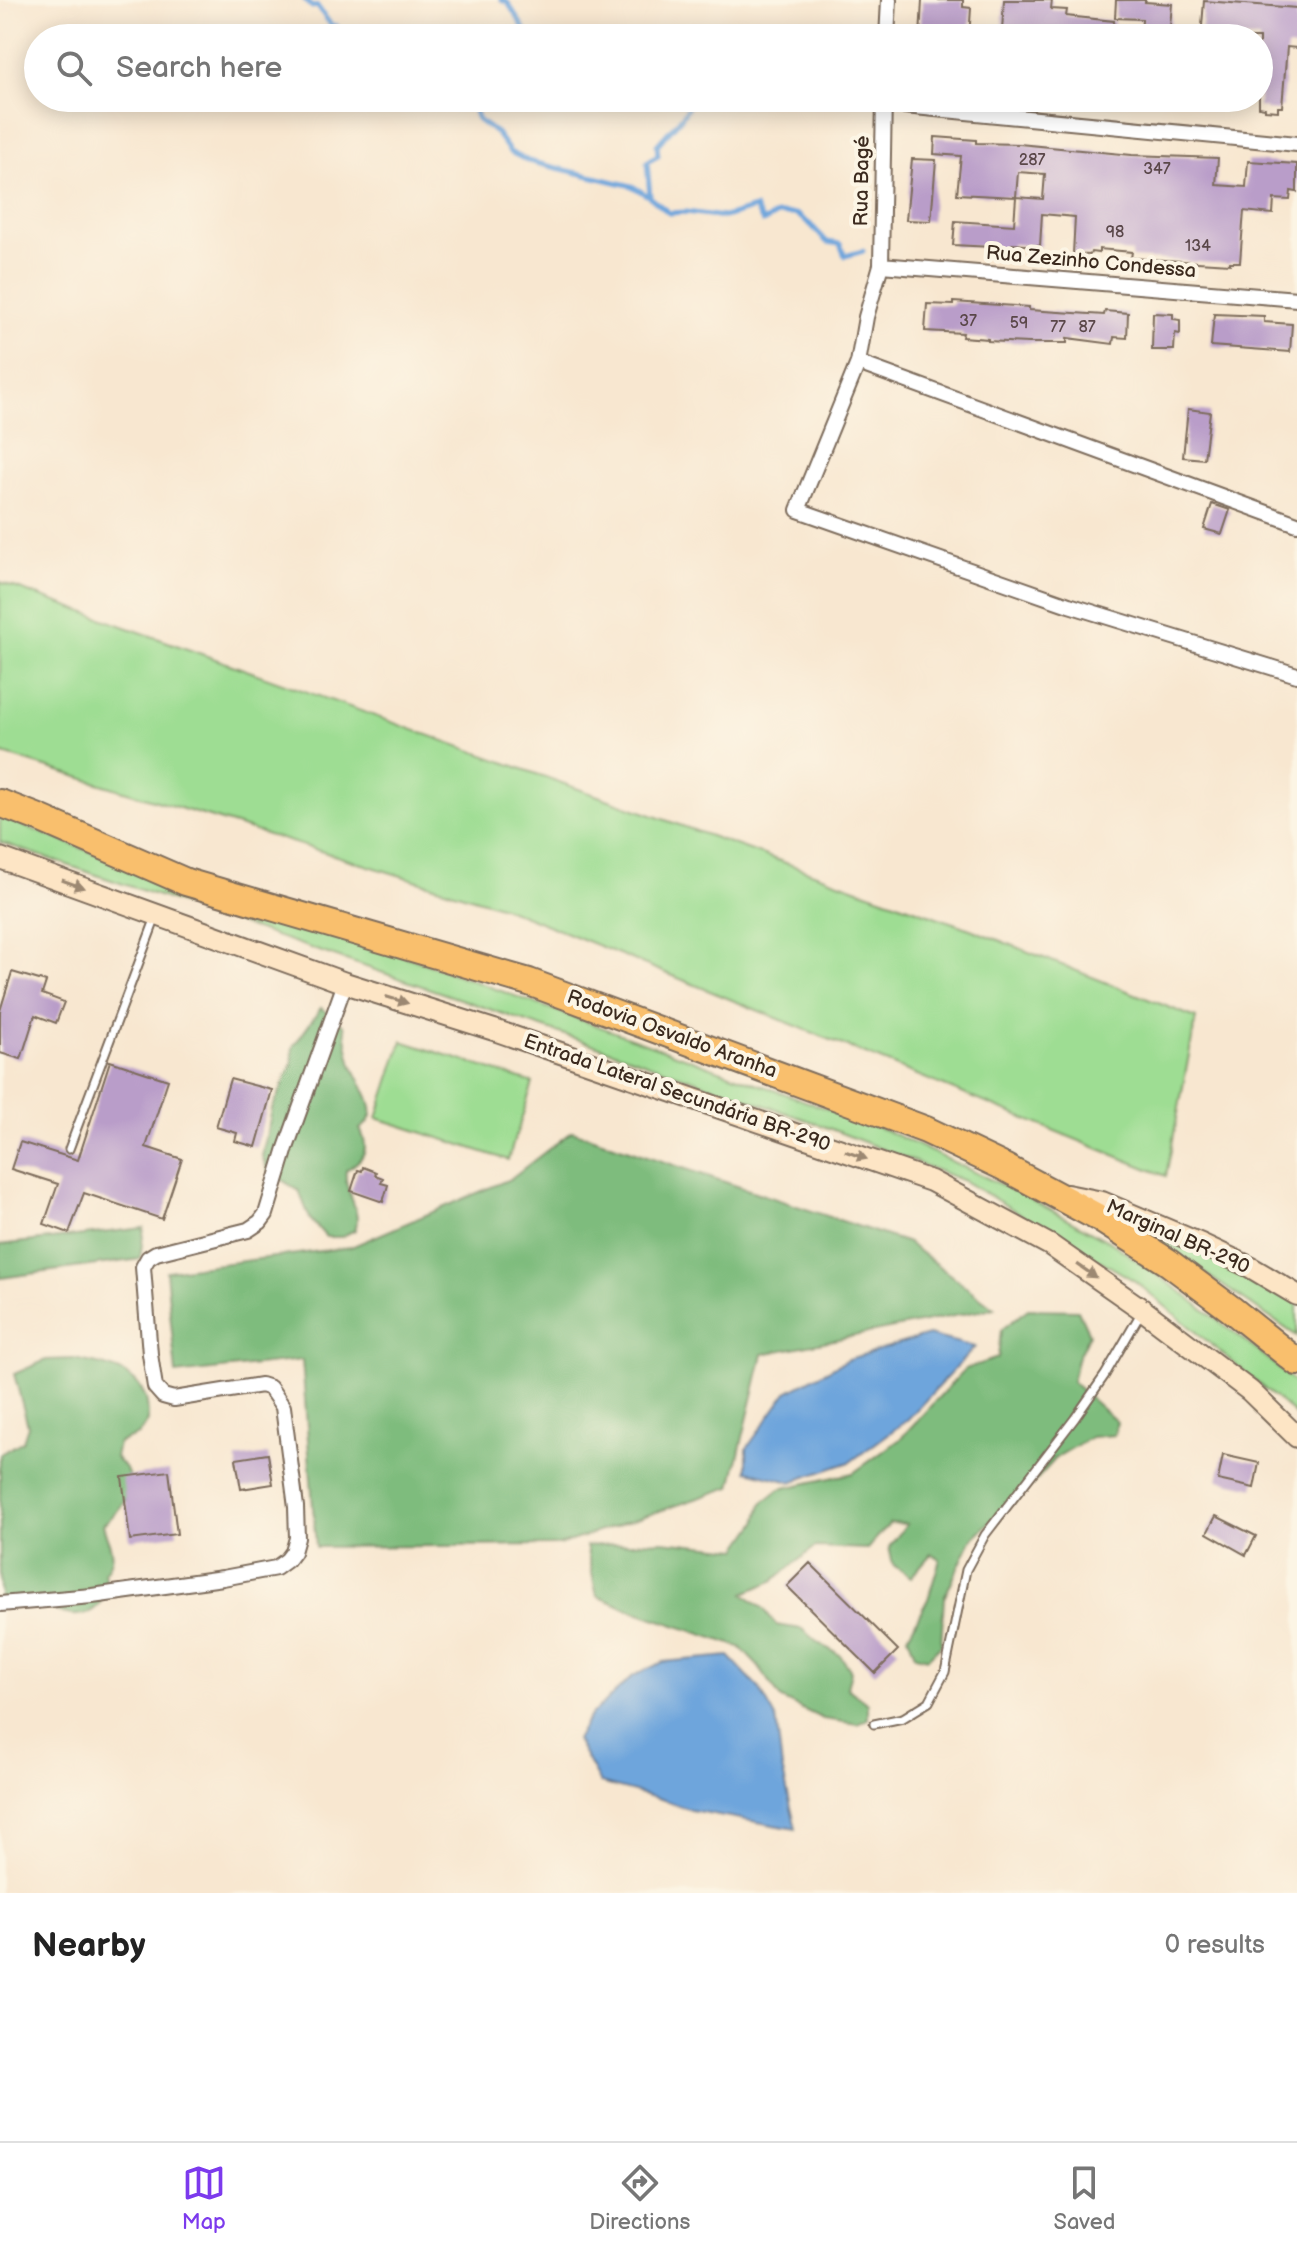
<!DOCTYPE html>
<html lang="en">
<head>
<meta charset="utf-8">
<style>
  body { margin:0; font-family:"Balsamiq Sans",sans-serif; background:#f2f2f2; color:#222 }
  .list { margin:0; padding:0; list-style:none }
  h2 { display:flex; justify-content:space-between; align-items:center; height:104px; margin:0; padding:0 32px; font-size:34px }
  h2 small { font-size:26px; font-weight:400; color:#767676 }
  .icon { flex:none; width:44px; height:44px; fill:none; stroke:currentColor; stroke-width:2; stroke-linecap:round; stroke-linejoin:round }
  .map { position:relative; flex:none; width:1297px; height:1893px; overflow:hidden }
  .search { position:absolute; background:#fff; box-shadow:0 4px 20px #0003; left:24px; right:24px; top:24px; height:88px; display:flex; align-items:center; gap:20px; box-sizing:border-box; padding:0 28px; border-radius:44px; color:#767676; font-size:30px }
  .sheet { height:248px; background:#fff }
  nav { display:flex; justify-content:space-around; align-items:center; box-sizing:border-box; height:112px; border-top:2px solid #e0e0e0; background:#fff; font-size:22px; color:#767676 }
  nav a { display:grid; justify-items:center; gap:4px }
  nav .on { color:#7c3aed }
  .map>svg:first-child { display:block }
  .green { fill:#9edd93; stroke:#6c8458; stroke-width:2 }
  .forest { fill:#7ebc7d; stroke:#5c734e; stroke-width:2 }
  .water { fill:#6ea5dc; stroke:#54687d; stroke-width:2 }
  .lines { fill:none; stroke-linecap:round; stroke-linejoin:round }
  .stream { stroke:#6ea5dc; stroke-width:5 }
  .building { fill:#b99dc9 }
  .lane-casing { stroke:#7d6c5c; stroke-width:11 }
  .street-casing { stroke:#7d6c5c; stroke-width:18 }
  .secondary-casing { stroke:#7d6c5c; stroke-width:24 }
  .highway-casing { stroke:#7d6c5c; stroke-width:30 }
  .lane { stroke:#fff; stroke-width:7 }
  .street { stroke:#fff; stroke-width:14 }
  .secondary { stroke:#fde5c5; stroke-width:20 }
  .highway { stroke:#f9bf6d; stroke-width:26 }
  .oneway { fill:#9c8872 }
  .labels { text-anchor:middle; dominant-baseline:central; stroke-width:8; stroke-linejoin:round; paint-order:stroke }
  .number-label { font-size:16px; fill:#5a4749 }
  .street-label { font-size:20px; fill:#3b2a1e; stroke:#fcf5e5 }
</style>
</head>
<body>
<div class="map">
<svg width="1297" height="1893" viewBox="0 0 1297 1893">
  <rect width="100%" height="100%" fill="#fcf5e5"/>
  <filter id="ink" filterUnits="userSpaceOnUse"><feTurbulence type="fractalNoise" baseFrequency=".0125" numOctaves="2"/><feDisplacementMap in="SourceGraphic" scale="16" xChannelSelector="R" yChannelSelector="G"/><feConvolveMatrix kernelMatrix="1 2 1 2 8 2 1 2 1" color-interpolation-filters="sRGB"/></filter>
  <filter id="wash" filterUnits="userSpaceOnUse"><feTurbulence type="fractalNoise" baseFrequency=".006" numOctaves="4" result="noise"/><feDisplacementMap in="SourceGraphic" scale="32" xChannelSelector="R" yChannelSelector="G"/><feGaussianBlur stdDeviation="1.8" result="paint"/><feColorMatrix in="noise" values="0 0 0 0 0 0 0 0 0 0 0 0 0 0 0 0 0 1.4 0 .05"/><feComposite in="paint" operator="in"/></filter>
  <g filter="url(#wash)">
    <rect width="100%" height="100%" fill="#f8e7d0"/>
    <!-- green -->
    <path class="green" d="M0,582l973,348 223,88 -30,158 -663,-269 -503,-154z
      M0,817l180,69 230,72 475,172 138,65 89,48 68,48 87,67 30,27v31l-162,-135 -171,-100 -146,-57 -203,-72 -615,-210z
      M402,1041l131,42 -25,77 -131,-42z
      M1145,1226l152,75v35l-141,-96z"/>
    <!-- forest -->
    <path class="forest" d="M321,1008l23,17c3,14 4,31 10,44 8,19 31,45 6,60 10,20 5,30 -14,41 -3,23 17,38 9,60l-14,7h-15l-16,-18 -11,-28 -31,-20 -6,-15 10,-47 20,-45 1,-17z
      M572,1131l336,112 86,65 -231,46 -32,133 -172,58 -243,2 -14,-187 -126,14 -10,-103 185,-24 159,-68z
      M144,1228l-4,31 -140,19v-33z
      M1028,1309l50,1 11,24 -12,25 -5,23 45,40 -3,13 -23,2 -34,20 -36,40 -23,17 -27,26 -27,58 -3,47 -13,13 -13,-3 -7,-19 20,-37 12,-40 -9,-5 -20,23 -18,-12 -4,-18 18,-23 -17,-1 -23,26 -52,-2 -42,34 -29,12 20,16 12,16 26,4 16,14 22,12 11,16 -4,17 21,16v15l-10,5 -35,-5 -42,-20 -23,-33 -18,-19 -107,-36 -36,-15 -11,-50 76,-5 76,8 19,-27 5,-19 18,-14 73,-16 46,-33 66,-71 33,-11 3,-28z
      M74,1359c26,6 59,8 71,37 3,7 3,17 3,25l-10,14 -20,8 -3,15c3,3 7,6 10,10 13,20 -6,45 -22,56 5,21 16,30 1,49 4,13 3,20 -5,31 -14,19 -43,11 -58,-3l-41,2v-149l23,-13 5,-15 -14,-52 32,-14z"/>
    <!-- water -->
    <path class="water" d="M928,1335l47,12 -68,73 -57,42 -59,20 -44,-11v-23l40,-56 62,-33z
      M729,1656l30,32 17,30 6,50 14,61 -105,-19 -30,-11 -61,-16 -24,-43 13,-23 44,-41 30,-14z"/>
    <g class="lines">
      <!-- stream -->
      <path class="stream" d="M305,0l7,7 5,-1 14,19 6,1 2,6 5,-1 16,7
        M501,0l7,3 22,35
        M470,98l8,22 18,13 14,19 18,9 104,25 18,11 19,16 17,-1 38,5 31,-9 8,14 14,-8h19l15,11 16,17 13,2 5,12 18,-5
        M641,98l16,2 16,-2
        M650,196l-3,-34 11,-6 -1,-11 24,-27 13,-20"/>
    </g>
    <g id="blocks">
      <!-- building -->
      <path class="building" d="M922,0h41v7l8,1 -2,30h-49z
        M1004,0h48l-1,9 16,1 -1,6 48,5 -1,17h-100v-6l-11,-1z
        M1116,0h29v2l27,2 -3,34h-28l1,-19 -27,-1z
        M1204,1l93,7v40l-10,-1 -5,60h-4v4l-13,-1v-2l-6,-1v-69h-58z
        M935,137l41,3v3l43,1 113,11 86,3 -2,27 30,2 2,-26 49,3v28l-6,-1 -1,9 -16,-1 -1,15 -29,-3 -4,51h-10v2l-99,-6 1,-6 -33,-3v4l-8,-1 -1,3 -17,-1 2,-37 -33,-3 -2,32 -28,-2v4l-59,-3 2,-24 59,4 2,-28 27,2 2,-25 -27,-2 -2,25 -59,-3 4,-38 -27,-2z
        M912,159l24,1 -5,61 -25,-1z
        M953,302l76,5v3l75,5 1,-4 23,2 -1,25 -13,-1 -1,7 -46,-6v5h-38l-41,-2v-2l-26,-2 1,-4 -38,-2 2,-27 26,1z
        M1153,313l20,1v5l7,1v14l-5,-1 -1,17h-22z
        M1214,314l50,2v6l28,2 -2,28 -79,-6z
        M1188,409l22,3 -6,47 -21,-2z
        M1212,504l18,6 -8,24 -18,-5z
        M12,972l34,10 -4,12 22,8 -8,21 -21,-8 -14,44 -21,-6v-42z
        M110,1061l58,19 -22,67 36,12 -20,60 -78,-26 -15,40 -25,-9 14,-40 -47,-15 9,-27 58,18z
        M230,1079l42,11 -16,57 -21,-6 2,-8 -21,-6z
        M363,1167l13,5 -1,3 8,3 -2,5 7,2 -5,17 -32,-11 7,-21 4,1z
        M268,1454l5,30 -32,5 -5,-30z
        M1223,1455l36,8 -5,25 -36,-8z
        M169,1471l8,63 -47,6 -8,-63z
        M1216,1516l40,20 -10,19 -39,-22z
        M810,1563l88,87 -23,23 -88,-87z"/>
    </g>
  </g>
  <g filter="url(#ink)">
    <use href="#blocks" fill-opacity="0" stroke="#7d6c5c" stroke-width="2"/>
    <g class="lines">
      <defs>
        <path id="lane" d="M69,1149l87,-232
          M874,1724l29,-6 26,-16 16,-30 21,-102 19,-35 90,-117 30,-43 36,-62"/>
        <path id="street" d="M887,38l2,-38
          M884,104l413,40
          M881,265l416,34
          M858,363l8,-46 15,-52 3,-167
          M1297,524l-439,-161 -60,147 271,95 228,70
          M0,1604l92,-8 131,-18 53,-10 11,-8 6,-8 4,-14 -1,-31 -13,-100 -13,-19 -9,-3 -87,14 -11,-3 -8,-9 -5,-33 -7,-87 5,-9 8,-5 92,-23 12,-8 6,-8 20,-66 59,-165"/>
        <path id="secondary" d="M0,858l345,125 149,47 437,151 119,64 93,65 107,81 47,46
          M1067,1195l35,7 99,42 49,23 47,28"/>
        <path id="highway" d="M0,803l39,15 147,64 343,100 397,148 78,37 95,51 69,44 63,47 66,53"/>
      </defs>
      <!-- lane casing -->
      <use href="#lane" class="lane-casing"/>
      <!-- street casing -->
      <use href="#street" class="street-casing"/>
      <!-- secondary casing -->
      <use href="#secondary" class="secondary-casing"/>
      <!-- highway casing -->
      <use href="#highway" class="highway-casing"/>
      <!-- lane -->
      <use href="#lane" class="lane"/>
      <!-- street -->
      <use href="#street" class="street"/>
      <!-- secondary -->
      <use href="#secondary" class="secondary"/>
      <!-- highway -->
      <use href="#highway" class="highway"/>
    </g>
    <!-- one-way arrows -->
    <defs><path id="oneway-solid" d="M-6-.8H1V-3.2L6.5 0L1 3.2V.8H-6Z" transform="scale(2)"/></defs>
    <g class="oneway">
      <use href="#oneway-solid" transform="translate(73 884) rotate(20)"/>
      <use href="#oneway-solid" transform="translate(397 1000) rotate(17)"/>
      <use href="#oneway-solid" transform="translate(856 1155) rotate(20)"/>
      <use href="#oneway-solid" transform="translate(1087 1271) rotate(35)"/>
    </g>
  </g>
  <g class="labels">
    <!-- number labels -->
    <g class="number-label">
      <text x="1032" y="160">287</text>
      <text x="1157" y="169">347</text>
      <text x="1115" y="232">98</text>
      <text x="1198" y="246">134</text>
      <text x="968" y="321">37</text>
      <text x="1019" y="323">59</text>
      <text x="1058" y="327">77</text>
      <text x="1087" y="327">87</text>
    </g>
    <!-- street labels -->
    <g class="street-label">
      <text transform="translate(862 181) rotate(-89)">Rua Bagé</text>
      <text transform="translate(1091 262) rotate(5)">Rua Zezinho Condessa</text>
      <text transform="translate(672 1034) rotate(20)">Rodovia Osvaldo Aranha</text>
      <text transform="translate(677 1093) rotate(19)">Entrada Lateral Secundária BR-290</text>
      <text transform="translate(1178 1237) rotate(24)">Marginal BR-290</text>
    </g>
  </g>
</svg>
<div class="search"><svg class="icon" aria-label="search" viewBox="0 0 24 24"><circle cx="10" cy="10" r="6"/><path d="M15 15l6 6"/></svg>Search here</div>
</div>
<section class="sheet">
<h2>Nearby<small>0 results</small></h2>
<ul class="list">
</ul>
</section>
<nav>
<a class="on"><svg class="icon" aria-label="map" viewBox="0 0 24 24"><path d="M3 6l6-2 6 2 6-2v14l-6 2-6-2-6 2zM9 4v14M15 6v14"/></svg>Map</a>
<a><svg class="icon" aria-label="directions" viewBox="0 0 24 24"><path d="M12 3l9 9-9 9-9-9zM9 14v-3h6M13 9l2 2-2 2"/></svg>Directions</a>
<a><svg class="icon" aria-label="saved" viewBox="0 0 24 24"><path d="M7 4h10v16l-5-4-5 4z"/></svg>Saved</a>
</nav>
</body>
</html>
